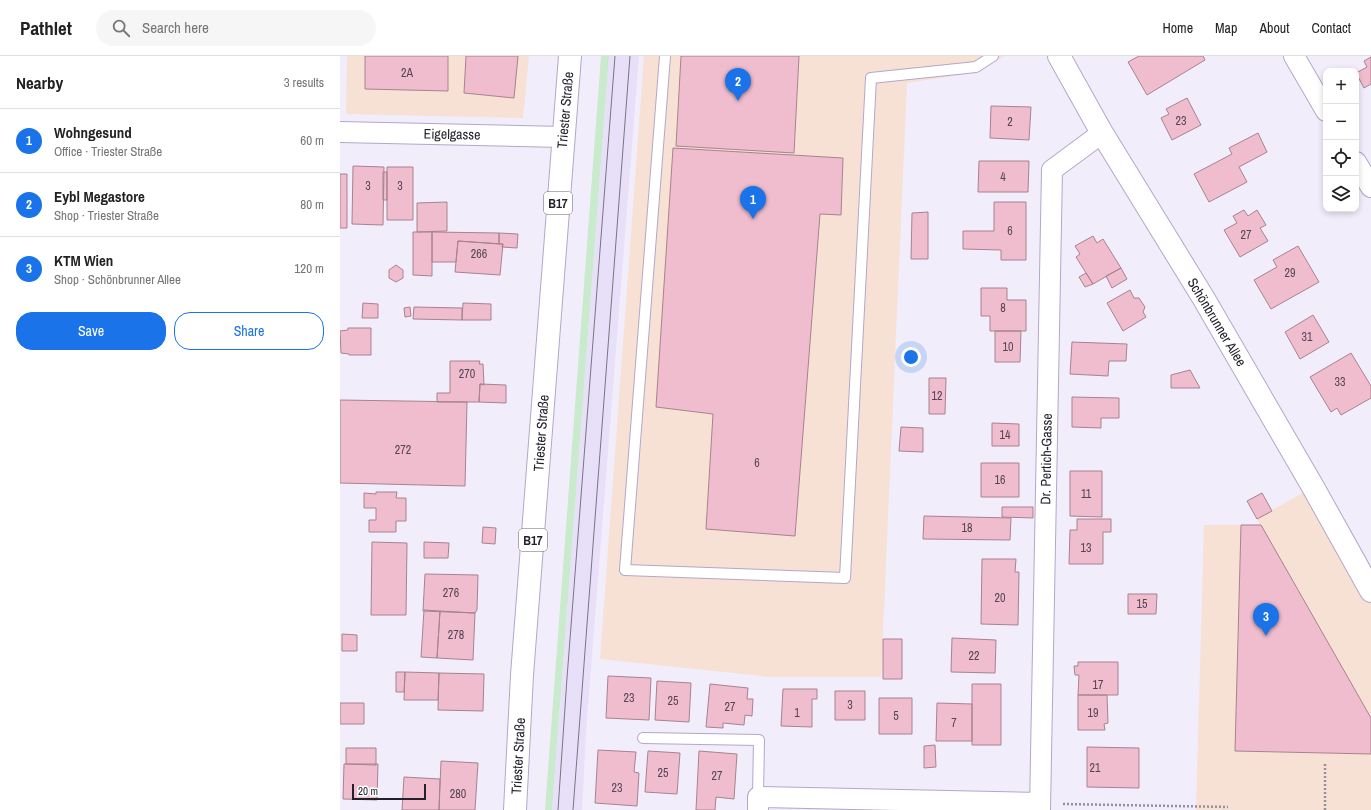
<!DOCTYPE html>
<html lang="en">
<head>
<meta charset="utf-8">
<style>
  body { margin:0; font-family:"Archivo Narrow",sans-serif; background:#f6f6f6; color:#222 }
  .controls { position:absolute; right:12px; top:12px; display:grid; overflow:hidden; border-radius:8px; box-shadow:0 2px 6px #0003 }
  .controls button { width:36px; height:36px; display:grid; place-items:center; padding:0; border:0; border-bottom:1px solid #e0e0e0; background:#fff; color:#222; font:20px sans-serif }
  .scale { position:absolute; left:12px; bottom:10px; width:74px; box-sizing:border-box; padding-left:4px; border:2px solid #231f2b; border-top:0; font-size:11px; line-height:14px; white-space:nowrap; color:#231f2b; -webkit-text-stroke:3px #fff; paint-order:stroke }
  .you { position:absolute; left:571px; top:301px; width:14px; height:14px; margin:-10px; border:3px solid #fff; border-radius:50%; background:#1a73e8; box-shadow:0 0 0 6px #1a73e833 }
  .badge { display:grid; place-items:center; width:26px; height:26px; border-radius:50%; background:#1a73e8; color:#fff; font-size:13px; font-weight:700 }
  .pin { position:absolute; translate:-50% -33px; filter:drop-shadow(0 1px 2px #0008) }
  .pin::after { content:''; position:absolute; top:21px; width:14px; height:12px; background:inherit; clip-path:polygon(0 0,100% 0,50% 100%) }
  .list { margin:0; padding:0; list-style:none }
  h2 { display:flex; justify-content:space-between; align-items:center; height:52px; margin:0; padding:0 16px; font-size:17px }
  h2 small { font-size:13px; font-weight:400; color:#767676 }
  .list li { display:grid; grid-template-columns:26px 1fr auto; gap:12px; align-items:center; box-sizing:border-box; height:64px; padding:0 16px; border-top:1px solid #e0e0e0 }
  .list b { display:block; font-size:15px; white-space:nowrap }
  .list p { margin:0; font-size:13px; white-space:nowrap; color:#767676 }
  .list em { font-size:13px; font-style:normal; color:#767676 }
  .actions { display:flex; gap:8px; padding:12px 16px }
  .actions a { flex:1; padding:9px 0; border:1px solid #1a73e8; border-radius:16px; text-align:center; font-size:14px; color:#1a73e8 }
  .actions .main { background:#1a73e8; color:#fff }
  .icon { flex:none; width:22px; height:22px; fill:none; stroke:currentColor; stroke-width:2; stroke-linecap:round; stroke-linejoin:round }
  .map { position:relative; flex:none; width:1031px; height:754px; overflow:hidden }
  header { display:flex; align-items:center; gap:24px; box-sizing:border-box; height:56px; padding:0 20px; background:#fff; border-bottom:1px solid #e0e0e0 }
  header strong { font-size:19px }
  nav { display:flex; gap:22px; margin-inline-start:auto; font-size:14px }
  .search { width:280px; height:36px; background:#f6f6f6; display:flex; align-items:center; gap:10px; box-sizing:border-box; padding:0 14px; border-radius:22px; color:#767676; font-size:15px }
  main { display:flex }
  aside { flex:1; background:#fff }
  .map>svg:first-child { display:block }
  .commercial { fill:#f7e1d4 }
  .built { fill:#e8e0f9 }
  .green { fill:#c9eacd }
  .building { fill:#f0bdcf; stroke:#a7828f }
  .lines { fill:none; stroke-linecap:round; stroke-linejoin:round }
  .lane-casing { stroke:#b3a7c9; stroke-width:12 }
  .street-casing { stroke:#b3a7c9; stroke-width:22 }
  .secondary-casing { stroke:#b3a7c9; stroke-width:24 }
  .primary-casing { stroke:#b3a7c9; stroke-width:24 }
  .path { stroke:#938f9c; stroke-width:2.5; stroke-dasharray:2 2; stroke-linecap:butt }
  .lane { stroke:#fff; stroke-width:10 }
  .street { stroke:#fff; stroke-width:20 }
  .secondary { stroke:#fff; stroke-width:22 }
  .primary { stroke:#fff; stroke-width:22 }
  .tram { stroke:#797582; stroke-width:1 }
  .labels { text-anchor:middle; dominant-baseline:central; stroke-width:3; stroke-linejoin:round; paint-order:stroke }
  .number-label { font-size:12px; fill:#564654 }
  .shield { fill:#fff; stroke:#65626b; stroke-width:1 }
  .shield-label { font-size:13px; font-weight:bold; fill:#231f2b }
  .street-label { font-size:14px; fill:#231f2b; stroke:#fff }
</style>
</head>
<body>
<header>
<strong>Pathlet</strong>
<div class="search"><svg class="icon" aria-label="search" viewBox="0 0 24 24"><circle cx="10" cy="10" r="6"/><path d="M15 15l6 6"/></svg>Search here</div>
<nav><a>Home</a><a>Map</a><a>About</a><a>Contact</a></nav>
</header>
<main>
<aside>
<h2>Nearby<small>3 results</small></h2>
<ul class="list">
<li><span class="badge">1</span><div><b>Wohngesund</b><p>Office · Triester Straße</p></div><em>60 m</em></li>
<li><span class="badge">2</span><div><b>Eybl Megastore</b><p>Shop · Triester Straße</p></div><em>80 m</em></li>
<li><span class="badge">3</span><div><b>KTM Wien</b><p>Shop · Schönbrunner Allee</p></div><em>120 m</em></li>
</ul>
<div class="actions"><a class="main">Save</a><a>Share</a></div>
</aside>
<div class="map">
<svg width="1031" height="754" viewBox="0 0 1031 754">
  <rect width="100%" height="100%" fill="#f2edfb"/>
  <!-- commercial -->
  <path class="commercial" d="M7,0h182l-6,62 -177,-4z
    M304,0h361l-31,17 -67,10 -26,594h-111l-170,-18z
    M973,431l58,102v221h-175l8,-285h56l-3,-6z"/>
  <!-- built -->
  <path class="built" d="M269,0h30l-53,676 -4,78h-30z"/>
  <!-- green -->
  <path class="green" d="M261,0h8l-57,754h-7z"/>
  <!-- building -->
  <path class="building" d="M25,0h83v35l-83,-2z
    M126,0h52l-4,42 -50,-5z
    M341,0h118l-5,97 -118,-7z
    M799,0h64l2,4 -58,35 -19,-33z
    M1031,1v27l-7,4 -8,-15 11,-6 -3,-6z
    M847,42l14,27 -29,15 -11,-22 8,-4 -3,-5z
    M651,50l40,1 -2,33 -39,-2z
    M918,77l9,19 -28,15 8,15 -38,20 -15,-28 38,-20 -3,-6z
    M333,92l170,10 -2,57 -21,-1 -25,322 -89,-7 7,-115 -57,-7z
    M639,105h50l-1,31h-50z
    M13,110l31,1 -1,58 -31,-1z
    M47,111h26v53h-26z
    M43,116h4v28h-4z
    M0,118h7v54h-7z
    M107,146v29l-30,1v-29z
    M654,146h32v58h-25v-10l-38,-1v-18h31z
    M904,154l4,6 9,-6 9,15 -6,3 8,13 -28,16 -16,-27 13,-7 -4,-7z
    M588,156v47h-17l1,-46z
    M73,176h19v44l-19,-1z
    M92,176l67,1v11l-41,-3 -2,21h-24z
    M159,177l19,1 -1,14 -15,-1 1,-3h-4z
    M753,180l4,7 6,-4 18,29 -28,16 -17,-27 4,-3 -5,-8z
    M118,185l45,3 -3,31 -45,-3z
    M958,190l21,36 -48,27 -17,-29 23,-13 -4,-7z
    M56,209l7,5v8l-7,4 -7,-4v-8z
    M781,212l6,11 -15,9 -6,-12z
    M746,217l7,11 -8,3 -6,-10z
    M641,232h26v12h19v31h-36v-15h-9z
    M790,234l4,8h5l6,9 -2,5 3,5 -23,14 -16,-28z
    M23,247l15,1v14h-16z
    M123,247l28,1v16h-29z
    M70,251l1,9 -6,1 -1,-9z
    M74,251l48,1v12l-49,-1z
    M973,259l16,27 -29,17 -15,-27z
    M8,272h23v27h-22v-1l-8,-1 -1,-22 8,-1z
    M655,275h26l-1,31h-25z
    M732,286l55,2 -1,17h-17l-1,15 -38,-2z
    M1011,297l20,33v12l-30,17 -4,-7 -6,4 -21,-35z
    M110,305h30l-1,3h4l1,21 -4,-1 -1,18h-42v-9h13z
    M850,314l10,18h-29v-13z
    M589,322h17l-1,36h-16z
    M140,328l26,1v18l-27,-1z
    M732,341l47,1v20h-18v10l-29,-1z
    M0,344l127,2 -2,84 -125,-3z
    M652,367l27,1v22h-27z
    M561,371l22,1v24l-24,-1z
    M641,407h38v34h-38z
    M730,415h32v46l-32,-1z
    M36,436h21l-1,6h10v23h-10v11h-27v-12h7v-12h-12v-15l12,1z
    M922,437l10,18 -15,8 -10,-18z
    M662,451h31v11l-31,-1z
    M584,460l87,2 -1,22 -87,-1z
    M737,463h34v13h-8v32h-34l1,-34h7z
    M901,469h20l110,193v36l-136,-3z
    M143,471l13,1 -1,16 -13,-1z
    M32,486l35,1 -1,72h-35z
    M84,486l25,1 -1,15h-24z
    M642,503h34l-1,13h4l-1,53 -37,-1z
    M85,518l53,1 -1,35 -2,3 -52,-2z
    M788,538h29l-1,20h-28z
    M84,554l16,1 -3,47 -16,-1z
    M100,555l35,2 -2,47 -36,-2z
    M2,578l15,1v16h-15z
    M612,582l44,2 -1,33 -44,-1z
    M543,583h19v40h-19z
    M738,606h40v33h-40l1,-20h-4l-1,-9h4z
    M56,616h9l-1,20h-8z
    M65,616l34,1 -1,27h-34z
    M99,617l45,1 -1,37 -45,-1z
    M268,620l43,2 -2,42 -43,-2z
    M317,625l34,2 -2,39 -34,-2z
    M370,628l38,4 -1,11h6l-1,17 -7,-1 -1,10 -21,-2v5l-17,-1z
    M632,628h29v61h-29z
    M443,633h34v10h-5v28l-31,-1z
    M495,635h30v29h-30z
    M738,639h29l1,28 -4,1 1,6h-27z
    M539,642h33v36h-33z
    M0,647h24v21h-24z
    M597,647l35,1v37h-36z
    M595,689l1,22 -12,1v-22z
    M747,691l52,1v40l-52,-1z
    M6,692h30v17l-30,-1z
    M258,694l38,2 -2,20 5,1 -2,33 -42,-3z
    M308,695l32,2 -3,41 -32,-2z
    M359,695l38,3 -3,45 -18,-2 -1,13h-19z
    M101,705l37,2 -3,47h-36z
    M4,708h34l-1,36 -34,-1z
    M64,721l36,2 -1,31h-37z"/>
  <g class="lines">
    <defs>
      <path id="lane" d="M325,0l-40,514 220,8 26,-500 105,-11 17,-11
        M303,682l116,2 -1,57"/>
      <path id="street" d="M954,0l32,55
        M0,76l223,5
        M1016,106l15,25
        M418,754v-13l282,6
        M700,754l12,-640 50,-37"/>
      <path id="secondary" d="M719,0l43,77 102,166 109,188 58,104"/>
      <path id="primary" d="M175,754l7,-135 48,-619"/>
    </defs>
    <!-- lane casing -->
    <use href="#lane" class="lane-casing"/>
    <!-- street casing -->
    <use href="#street" class="street-casing"/>
    <!-- secondary casing -->
    <use href="#secondary" class="secondary-casing"/>
    <!-- primary casing -->
    <use href="#primary" class="primary-casing"/>
    <!-- path -->
    <path class="path" d="M985,708v46
      M723,748l165,3"/>
    <!-- lane -->
    <use href="#lane" class="lane"/>
    <!-- street -->
    <use href="#street" class="street"/>
    <!-- secondary -->
    <use href="#secondary" class="secondary"/>
    <!-- primary -->
    <use href="#primary" class="primary"/>
    <!-- tram -->
    <path class="tram" d="M218,754l9,-132 48,-622
      M233,754l57,-754"/>
  </g>
  <g class="labels">
    <!-- number labels -->
    <g class="number-label">
      <text x="67" y="17">2A</text>
      <text x="841" y="65">23</text>
      <text x="670" y="66">2</text>
      <text x="663" y="121">4</text>
      <text x="28" y="130">3</text>
      <text x="60" y="130">3</text>
      <text x="670" y="175">6</text>
      <text x="906" y="179">27</text>
      <text x="139" y="198">266</text>
      <text x="950" y="217">29</text>
      <text x="663" y="252">8</text>
      <text x="967" y="281">31</text>
      <text x="668" y="291">10</text>
      <text x="127" y="318">270</text>
      <text x="1000" y="326">33</text>
      <text x="597" y="340">12</text>
      <text x="665" y="379">14</text>
      <text x="63" y="394">272</text>
      <text x="417" y="407">6</text>
      <text x="660" y="424">16</text>
      <text x="746" y="438">11</text>
      <text x="627" y="472">18</text>
      <text x="746" y="492">13</text>
      <text x="111" y="537">276</text>
      <text x="660" y="542">20</text>
      <text x="802" y="548">15</text>
      <text x="116" y="579">278</text>
      <text x="634" y="600">22</text>
      <text x="758" y="629">17</text>
      <text x="289" y="642">23</text>
      <text x="333" y="645">25</text>
      <text x="510" y="649">3</text>
      <text x="390" y="651">27</text>
      <text x="457" y="657">1</text>
      <text x="753" y="657">19</text>
      <text x="556" y="660">5</text>
      <text x="614" y="667">7</text>
      <text x="755" y="712">21</text>
      <text x="323" y="717">25</text>
      <text x="377" y="720">27</text>
      <text x="277" y="732">23</text>
      <text x="118" y="738">280</text>
    </g>
    <!-- shield labels -->
    <g class="shield">
      <rect x="204" y="136" width="28" height="22" rx="3"/>
      <rect x="179" y="473" width="28" height="22" rx="3"/>
    </g>
    <g class="shield-label">
      <text x="218" y="147">B17</text>
      <text x="193" y="484">B17</text>
    </g>
    <!-- street labels -->
    <g class="street-label">
      <text transform="translate(225 54) rotate(-85)">Triester Straße</text>
      <text transform="translate(112 78) rotate(1)">Eigelgasse</text>
      <text transform="translate(877 266) rotate(59)">Schönbrunner Allee</text>
      <text transform="translate(201 377) rotate(-86)">Triester Straße</text>
      <text transform="translate(706 403) rotate(-89)">Dr. Pertich-Gasse</text>
      <text transform="translate(178 700) rotate(-87)">Triester Straße</text>
    </g>
  </g>
</svg>
<div class="controls">
<button>+</button>
<button>−</button>
<button><svg class="icon" aria-label="locate" viewBox="0 0 24 24"><circle cx="12" cy="12" r="6"/><path d="M12 2v4M12 18v4M2 12h4M18 12h4"/></svg></button>
<button><svg class="icon" aria-label="layers" viewBox="0 0 24 24"><path d="M12 4l9 5-9 5-9-5zM3 14l9 5 9-5"/></svg></button>
</div>
<div class="scale">20 m</div>
<div class="you"></div>
<div class="pin badge" style="left:413px;top:163px">1</div>
<div class="pin badge" style="left:398px;top:45px">2</div>
<div class="pin badge" style="left:926px;top:580px">3</div>
</div>
</main>
</body>
</html>
